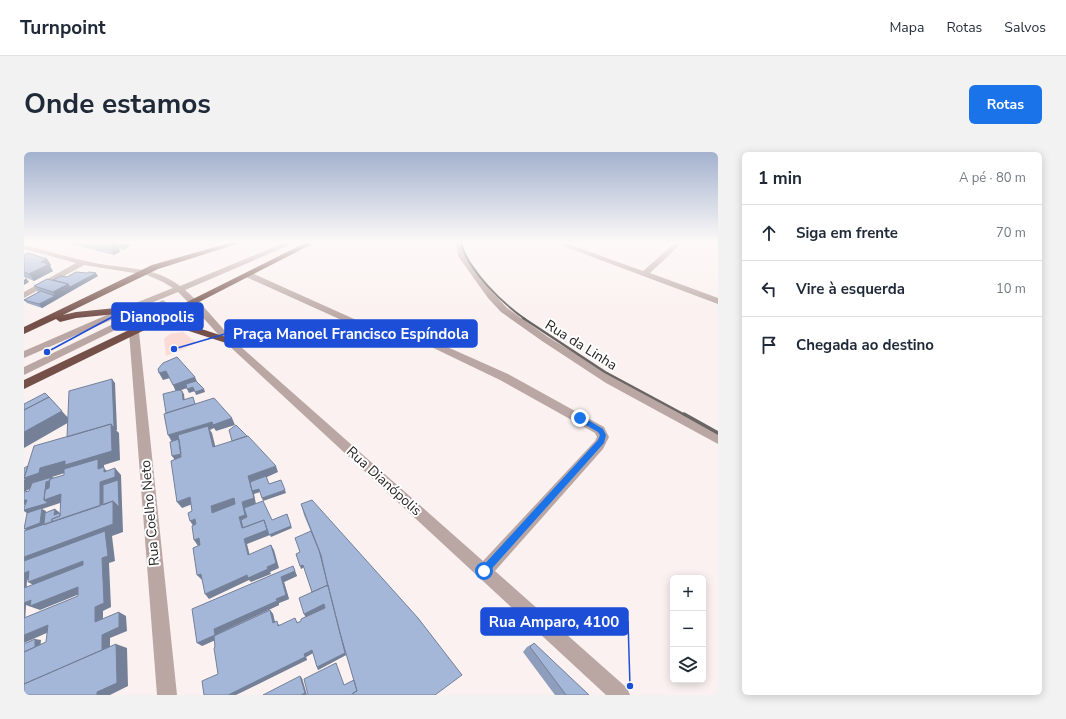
<!DOCTYPE html>
<html lang="pt">
<head>
<meta charset="utf-8">
<style>
  body { margin:0; font-family:"Nunito Sans",sans-serif; background:#f2f2f3; color:#1f2937 }
  .controls { position:absolute; right:12px; bottom:12px; display:grid; overflow:hidden; border-radius:6px; box-shadow:0 2px 10px #0003 }
  .controls button { width:36px; height:36px; display:grid; place-items:center; padding:0; border:0; border-bottom:1px solid #e0e1e3; background:#fff; color:#1f2937; font:20px sans-serif }
  .stop { position:absolute; width:12px; height:12px; margin:-9px; border:3px solid #1a73e8; border-radius:50%; background:#fff }
  .stop.end { background:#1a73e8; border-color:#fff; box-shadow:0 1px 4px #0008 }
  .list { margin:0; padding:0; list-style:none }
  h2 { display:flex; justify-content:space-between; align-items:center; height:52px; margin:0; padding:0 16px; font-size:17px }
  h2 small { font-size:13px; font-weight:400; color:#747a83 }
  .list li { display:grid; grid-template-columns:26px 1fr auto; gap:12px; align-items:center; box-sizing:border-box; height:56px; padding:0 16px; border-top:1px solid #e0e1e3 }
  .list b { display:block; font-size:15px; white-space:nowrap }
  .list em { font-size:13px; font-style:normal; color:#747a83 }
  .icon { flex:none; width:22px; height:22px; fill:none; stroke:currentColor; stroke-width:2; stroke-linecap:round; stroke-linejoin:round }
  .map { position:relative; flex:none; width:694px; height:543px; overflow:hidden; border-radius:6px }
  header { display:flex; align-items:center; gap:24px; box-sizing:border-box; height:56px; padding:0 20px; background:#fff; border-bottom:1px solid #e0e1e3 }
  header strong { font-size:19px }
  nav { display:flex; gap:22px; margin-inline-start:auto; font-size:14px }
  .intro { display:flex; align-items:center; justify-content:space-between; box-sizing:border-box; height:96px; padding:0 24px }
  h1 { margin:0; font-size:28px }
  .button { padding:10px 18px; border-radius:6px; background:#1a73e8; color:#fff; font-size:14px; font-weight:700 }
  main { display:flex; gap:24px; padding:0 24px }
  aside { flex:1; background:#fff; border-radius:6px; box-shadow:0 2px 10px #0003 }
  .map>svg:first-child { display:block }
  .green { fill:#fbdbd5 }
  .lines { fill:none; stroke-linecap:round; stroke-linejoin:round }
  .minor { fill:#baa7a3; fill-rule:evenodd }
  .highway { fill:#755049; fill-rule:evenodd }
  .rail-far2 { stroke:#696564; stroke-width:2 }
  .rail-far1 { stroke:#696564; stroke-width:2.5 }
  .rail { stroke:#696564; stroke-width:3.5 }
  .wall { fill:#8e9dbb }
  .shaded-wall { fill:#748098 }
  .building { fill:#a5b7d9; stroke:#748098; fill-rule:evenodd }
  .route { fill:#1a73e8 }
  .labels { text-anchor:middle; dominant-baseline:central; stroke-width:4; stroke-linejoin:round; paint-order:stroke }
  .street-label { font-size:14px; fill:#221f1f; stroke:#fff }
  .leader { fill:none; stroke:#1d4ed8; stroke-width:1.5 }
  .callout-dot { fill:#1d4ed8; stroke:#fff; stroke-width:1.5 }
  .callout { fill:#1d4ed8; stroke:#1d4ed8; stroke-width:1.5 }
  .callout-label { font-size:15px; text-anchor:middle; font-weight:bold; fill:#fff }
</style>
</head>
<body>
<header>
<strong>Turnpoint</strong>
<nav><a>Mapa</a><a>Rotas</a><a>Salvos</a></nav>
</header>
<div class="intro"><h1>Onde estamos</h1><a class="button">Rotas</a></div>
<main>
<div class="map">
<svg width="694" height="543" viewBox="0 0 694 543">
  <rect width="100%" height="100%" fill="#faf1f0"/>
  <!-- green -->
  <path class="green" d="M159,180l14,11 -31,13 -2,-17 6,-5z"/>
  <g class="lines">
    <!-- minor -->
    <path class="minor" d="M260,91h10l-109,47 18,16 29,33 251,222 112,-120 2,-4 -2,-4 -95,-53 -79,-38 -4,-1 -7,5 -15,1 -38,-20 -111,-50v-4h6l111,50 37,19 16,-7 11,3 81,36 96,53 5,10 -6,12 -108,122 132,117 3,7h-24l-380,-352 -30,-33 -18,-18 -49,20 -105,46v-7l99,-43 50,-20 -10,-6 -16,-7 -63,-10 -60,33v-6l52,-29 -52,-14v-4c24,6 47,13 71,18 30,6 59,3 85,23z
      M432,91h6l4,13 28,38 13,14 41,29 66,40 104,56v11l-112,-61 -64,-42 -41,-29 -13,-14 -30,-42z
      M531,91h10l78,28 32,-28h7l-32,30 68,25v6z
      M139,148l4,3 -1,2 -142,70v-8z
      M110,177l5,3 38,363h-20l-28,-363z"/>
    <!-- highway -->
    <path class="highway" d="M205,91h11l-82,26 -95,46 13,-3 50,-5 33,9 146,-73h9l-146,75 64,21 2,2 -2,2h-6l-65,-21 -137,67v-9l128,-61 -26,-6 -50,5 -16,4 -4,-3 -32,15v-7l128,-62z"/>
    <!-- rail-far2 -->
    <path class="rail-far2" d="M437,91c6,26 42,61 64,76"/>
    <!-- rail-far1 -->
    <path class="rail-far1" d="M499,166l82,54 80,43"/>
    <!-- rail -->
    <path class="rail" d="M660,262l34,19"/>
  </g>
  <!-- wall -->
  <path class="wall" d="M42,91h63l1,3 -6,4 -4,-1h-1l1,3 -6,3z
    M0,103l23,4 4,6 -1,1 3,5 -19,10 -10,-4z
    M74,124l-56,32 -15,-5 -3,-3 14,-8 -4,-6 19,-6 14,-3z
    M277,352l161,171 -118,10 10,-5 -9,-30 1,5 -28,15 -1,-3 -4,-14 -7,4 1,3 -89,14 -4,-34 -12,6 91,-80 4,10 -13,6 5,17 -10,4v2l-60,28 51,-23 3,4 2,8 5,3 17,-4 1,2 3,-2 4,-4 7,-25 -8,-25 -3,2 -1,-17 11,-20 -7,-17z
    M510,491l55,52h-34l-32,-43 4,-5z"/>
  <!-- shaded-wall -->
  <path class="shaded-wall" d="M88,91h5l3,9 -6,3 -5,-9z
    M97,91h8l1,3 -6,4z
    M23,107l4,6 -1,1 3,5 -19,10 -5,-7 12,-12z
    M72,121l2,3 -25,14 -3,-3z
    M2,126l3,4 -5,3v-5z
    M44,132l5,6 -31,18 -3,-4 16,-8 -2,-4z
    M142,219l4,7 -7,2 -4,-7z
    M171,225l3,7 -22,8 -3,-7z
    M88,227l3,4 2,47h-1l3,3 1,27 -16,5v3l6,6 -39,-3 -19,6 4,3 5,14 8,6 -27,9 4,2 -2,15 -15,5 -5,-2 4,-15 -4,-3v-1l20,-10 -9,-14 -11,6v-14l46,-34z
    M169,235l2,4 -6,2 -2,-4z
    M180,237l1,3 -9,3 -1,-3z
    M158,239l2,3 1,10 -2,-4z
    M25,245l22,24 -47,27v-16z
    M208,266l3,7 -19,6 -2,-3 -4,2 2,3 5,20 -32,3 -10,4 -3,-4v-14l-4,-7 44,-13z
    M252,314l2,6 -11,5 -8,12 1,3 -6,2 2,10 -8,16 43,6 1,2 -21,9 -1,-2 -23,9 4,16 -3,-5 -9,-38 9,-41z
    M91,316l6,7 2,57 -11,4 3,25 -6,2 2,44 -8,4v15l-8,-4v-15l7,-49 -78,11v-12l16,-19z
    M261,338l1,3 -23,8 -1,-3z
    M166,345l5,6 -13,5 -5,-6z
    M210,346l3,6 -25,9 -1,-7z
    M0,348h3l4,3 -7,2z
    M31,357l4,3 -1,6 -4,-3z
    M171,367l5,6 -6,2 -4,-6z
    M175,386l4,6 -5,2 -4,-6z
    M247,393l3,5 5,18 -9,4 1,2 -20,8 -2,-2 -40,19 -4,-5 42,-19 20,-8z
    M59,409l8,5 -54,21 -9,-5z
    M279,413l1,2 -3,2 -1,-3z
    M269,414l4,10 -13,6 5,17 -10,4v2l-60,28 1,5 -18,8 -5,-3 17,-14 62,-30 5,-22z
    M5,419l9,5 -11,4 -1,22 5,-2 47,-13 9,4 -47,19 -14,-5 -1,20h-1v-52z
    M177,422l1,6 -5,-5z
    M305,437l17,66 -28,15 -1,-3z
    M300,452l1,4 -19,10 -2,-4z
    M246,458l3,4 3,13 -3,-4z
    M95,460l7,4 1,15 -17,7v18l-79,34 71,-55z
    M24,473l10,3 -34,15v-8z
    M11,487l6,1 -1,12 -16,7z
    M92,492l11,4 1,38 -18,9h-13v-3z
    M288,498l1,3 -7,4 1,3 -71,35h-8z
    M276,524l2,2 5,17h-6z"/>
  <!-- building -->
  <path class="building" d="M72,91h19l-6,3z
    M4,101l19,6 -6,3 8,2 -20,10 -5,-2v-17z
    M52,120l11,1 2,-1 7,1 -26,14 -2,-3 -15,-4 8,-4 6,1z
    M23,127l21,5 -15,8 -19,-6z
    M17,139l14,5 -16,8 -15,-4z
    M153,205l18,20 -22,8 -7,-14 -7,2 -1,-4 5,-6z
    M88,227l2,47 -1,1 -2,-3 -44,13 2,-46z
    M172,229l8,8 -9,3 -2,-5 -6,2 -1,-5z
    M155,238l3,1 1,9 10,-3 2,7 -29,9 -3,-19z
    M21,241l4,4 -25,13v-6z
    M25,245l13,14 -38,21v-22z
    M190,246l18,20 -19,7 -1,-3 -44,13 -4,-21z
    M87,272l1,27 -47,14v-4l-25,7 -1,5 -15,5 10,-32z
    M212,273l11,11 -15,5 -3,-11z
    M184,274l5,21 35,-11 28,30 -28,10 6,22 -12,4 3,13 -6,2 3,11 22,-8 3,10 -23,9 4,16 23,-10 5,18 -9,4 1,2 -20,9 -1,-3 -42,19 -4,-20 -4,1 -4,-27 7,-3 -1,-7 -5,2 -2,-14 4,-2 -1,-5 -5,2 -2,-8 4,-2 -2,-14 -13,5 -6,-41 10,-4 -3,-22zM210,346l1,6 -23,9 -1,-7z
    M155,287l2,15 -9,2 -2,-14z
    M74,307v10l6,-2v5l11,-4v9l-15,5v24l-48,16v-3l8,-3 1,-22 -17,6 1,-10 4,-2 1,-9 14,-4v-6z
    M4,314l-4,12 2,1 -2,2v-13z
    M242,324l3,8 12,-4 4,10 -23,8 -3,-9 -7,2 -2,-9z
    M28,325v1l-2,1 -1,2 -3,1 -2,18 4,3 -24,7v-2l3,-8h-3v-8l5,-1 3,-8z
    M94,328l1,27 -6,-6 -10,4v-20z
    M288,348l106,118 44,57 -27,20h-81l-1,-2 4,-2 -17,-58 -21,-83 -18,-46z
    M89,349v23l-89,33v-26z
    M239,349l9,19 15,-6 4,12 -22,9 -5,-15 -21,8 -2,-8 6,-3 -3,-9z
    M18,356l-2,15 -16,6 3,-16z
    M31,357l-1,6 6,-2v3l-8,3v3l-8,3 1,-12z
    M81,379l3,25 -6,2 2,45 -9,4v15l24,-10v15l-17,8v15l-78,34v-32l22,-10 2,-17 -24,10v-17l54,-22v-9l-48,19 1,-6 -7,3v-15l59,-23v-4l-55,21 1,-11 -5,2v-12z
    M287,379l10,24 7,32v-2l-16,7 -9,-27 -3,1 -4,-12 4,-2 -5,-14z
    M269,414l2,5 -14,6 5,18 -10,4 1,2 -63,28 1,6 -18,8 -5,-34z
    M304,433l17,68 -28,14 -5,-17 -8,4 1,3 -77,38h-24l-2,-14 16,-7 -4,-26 1,-1 -1,-11 56,-26 3,13 4,-2 1,5 17,-8 2,5 4,-2v-2l24,-11 -1,-4 -20,10 -5,-16z
    M11,487v8l-11,5v-8z
    M510,491l55,52h-23l-36,-48z
    M92,492l1,39 -20,9v3h-73v-11z
    M312,511l8,22 10,-5 3,11 -4,2v1l-2,1h-43l-4,-16z
    M276,524l5,17 -4,2h-38z"/>
  <!-- sky -->
  <linearGradient id="sky" x2="0" y2="1"><stop stop-color="#a3b2ce"/><stop offset="0.54" stop-color="#fdf9f8"/><stop offset="1" stop-color="#fdf9f8" stop-opacity="0"/></linearGradient>
  <rect width="694" height="167" fill="url(#sky)"/>
  <!-- route -->
  <path class="route" d="M556,263l23,14 3,6 -2,8 -117,131 -3,2 -3,-2 -1,-3 1,-3 117,-128 2,-5 -2,-3 -21,-12 -1,-2z"/>
  <g class="labels">
    <!-- street labels -->
    <g class="street-label">
      <text transform="translate(557 193) rotate(32)">Rua da Linha</text>
      <text transform="translate(360 329) rotate(42)">Rua Dianópolis</text>
      <text transform="translate(126 361) rotate(-95)">Rua Coelho Neto</text>
    </g>
  </g>
  <!-- callouts -->
  <path class="leader" d="M23 200L88 165M150 197L201 182M606 534L604 469"/>
  <g class="callout-dot">
    <circle cx="23" cy="200" r="4"/>
    <circle cx="150" cy="197" r="4"/>
    <circle cx="606" cy="534" r="4"/>
  </g>
  <g class="callout">
    <rect x="88" y="151" width="91" height="27" rx="4"/>
    <rect x="201" y="168" width="252" height="27" rx="4"/>
    <rect x="457" y="456" width="147" height="27" rx="4"/>
  </g>
  <g class="callout-label">
    <text x="133" y="170">Dianopolis</text>
    <text x="327" y="187">Praça Manoel Francisco Espíndola</text>
    <text x="530" y="475">Rua Amparo, 4100</text>
  </g>
</svg>
<div class="controls">
<button>+</button>
<button>−</button>
<button><svg class="icon" aria-label="layers" viewBox="0 0 24 24"><path d="M12 4l9 5-9 5-9-5zM3 14l9 5 9-5"/></svg></button>
</div>
<div class="stop" style="left:460px;top:419px"></div>
<div class="stop end" style="left:556px;top:266px"></div>
</div>
<aside>
<h2>1 min<small>A pé · 80 m</small></h2>
<ul class="list">
<li><svg class="icon" aria-label="ahead" viewBox="0 0 24 24"><path d="M12 20V5M6 11l6-6 6 6"/></svg><div><b>Siga em frente</b></div><em>70 m</em></li>
<li><svg class="icon" aria-label="left" viewBox="0 0 24 24"><path d="M17 20v-9H6M10 6l-5 5 5 5"/></svg><div><b>Vire à esquerda</b></div><em>10 m</em></li>
<li><svg class="icon" aria-label="arrive" viewBox="0 0 24 24"><path d="M6 21V4h12l-3 4 3 4H6"/></svg><div><b>Chegada ao destino</b></div></li>
</ul>
</aside>
</main>
</body>
</html>
